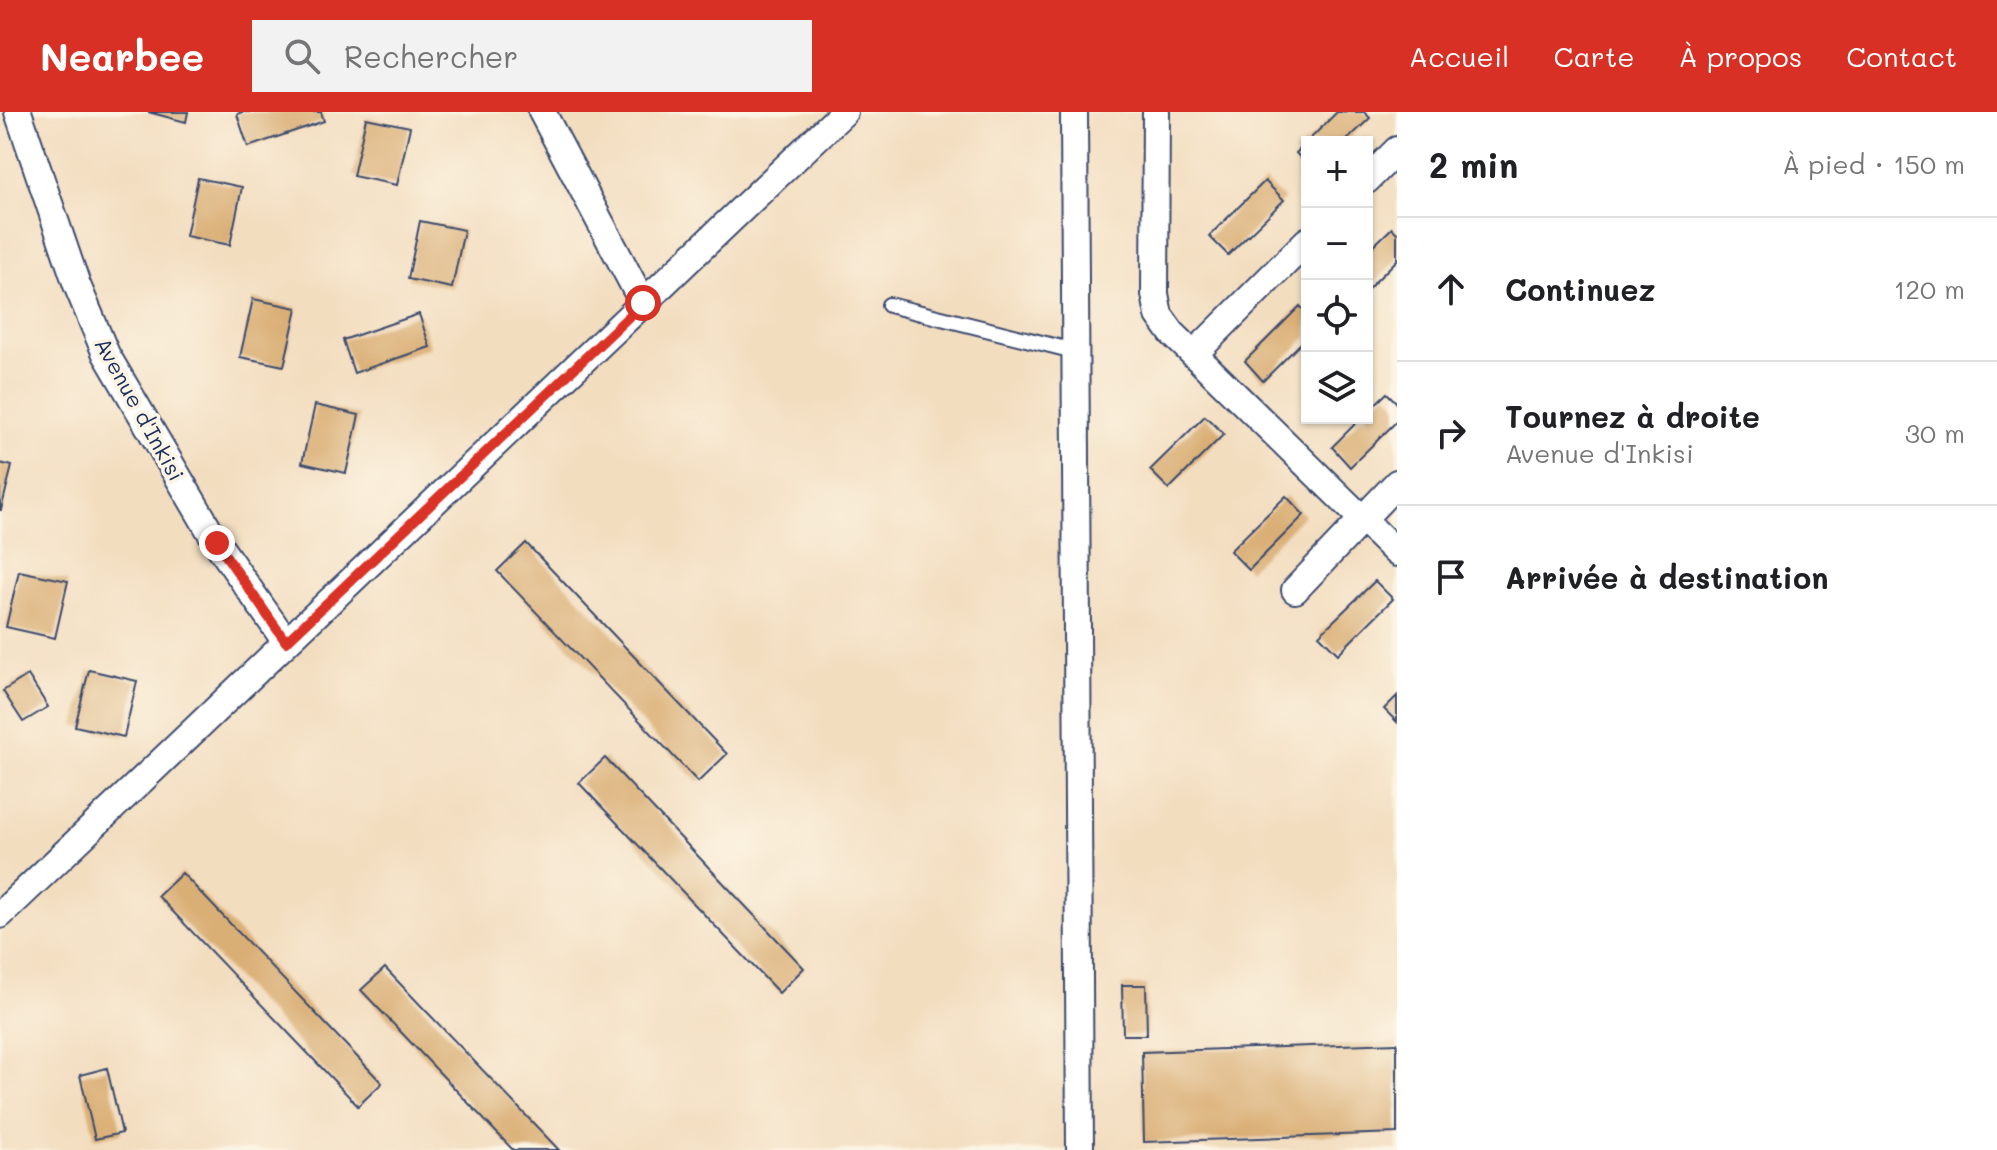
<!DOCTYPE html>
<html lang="fr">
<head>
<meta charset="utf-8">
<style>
  body { margin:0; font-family:Mali,sans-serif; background:#f2f2f2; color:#202124 }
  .controls { position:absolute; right:24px; top:24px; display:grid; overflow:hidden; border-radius:0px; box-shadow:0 2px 6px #0004 }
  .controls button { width:72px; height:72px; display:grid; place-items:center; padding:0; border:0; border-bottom:2px solid #e0e0e0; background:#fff; color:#202124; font:40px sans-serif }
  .stop { position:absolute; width:24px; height:24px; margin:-18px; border:6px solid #d93025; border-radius:50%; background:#fff }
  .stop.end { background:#d93025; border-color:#fff; box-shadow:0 2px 8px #0008 }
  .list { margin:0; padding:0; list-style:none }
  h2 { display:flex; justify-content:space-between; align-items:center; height:104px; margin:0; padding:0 32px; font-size:34px }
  h2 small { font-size:26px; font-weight:400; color:#757577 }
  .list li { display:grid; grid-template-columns:52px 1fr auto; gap:24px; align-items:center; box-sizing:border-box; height:144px; padding:0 32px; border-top:2px solid #e0e0e0 }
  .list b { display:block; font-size:30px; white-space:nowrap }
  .list p { margin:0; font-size:26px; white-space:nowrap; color:#757577 }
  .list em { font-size:26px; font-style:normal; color:#757577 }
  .icon { flex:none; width:44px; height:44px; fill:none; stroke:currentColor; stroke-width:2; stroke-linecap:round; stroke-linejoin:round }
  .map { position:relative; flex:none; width:1397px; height:1038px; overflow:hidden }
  header { display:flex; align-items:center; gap:48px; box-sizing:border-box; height:112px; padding:0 40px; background:#d93025; color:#fff }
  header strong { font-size:38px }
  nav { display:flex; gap:44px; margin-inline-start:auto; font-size:28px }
  .search { width:560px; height:72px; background:#f2f2f2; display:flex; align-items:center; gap:20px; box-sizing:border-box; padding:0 28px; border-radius:0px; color:#757577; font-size:30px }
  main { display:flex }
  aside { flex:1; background:#fff }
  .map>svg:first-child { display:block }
  .building { fill:#daaf76 }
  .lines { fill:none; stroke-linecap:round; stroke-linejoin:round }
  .lane-casing { stroke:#3b496d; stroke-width:18 }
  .street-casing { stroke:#3b496d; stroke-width:30 }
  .lane { stroke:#fff; stroke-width:14 }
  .street { stroke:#fff; stroke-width:26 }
  .route { stroke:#d93025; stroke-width:10 }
  .labels { text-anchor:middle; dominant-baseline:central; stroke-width:7; stroke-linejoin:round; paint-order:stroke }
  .street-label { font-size:22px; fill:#1b2f5e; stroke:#fcf5e5 }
</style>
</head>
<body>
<header>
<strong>Nearbee</strong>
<div class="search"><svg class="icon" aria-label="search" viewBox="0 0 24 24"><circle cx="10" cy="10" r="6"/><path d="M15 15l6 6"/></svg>Rechercher</div>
<nav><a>Accueil</a><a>Carte</a><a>À propos</a><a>Contact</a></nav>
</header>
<main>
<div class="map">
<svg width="1397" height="1038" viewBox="0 0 1397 1038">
  <rect width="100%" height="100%" fill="#fcf5e5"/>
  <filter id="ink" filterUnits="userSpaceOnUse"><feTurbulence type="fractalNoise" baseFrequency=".0125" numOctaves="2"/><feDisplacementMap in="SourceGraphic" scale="16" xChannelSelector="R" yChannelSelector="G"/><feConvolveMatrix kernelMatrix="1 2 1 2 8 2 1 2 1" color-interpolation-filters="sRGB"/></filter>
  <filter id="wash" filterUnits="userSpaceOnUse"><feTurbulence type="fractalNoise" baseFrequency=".006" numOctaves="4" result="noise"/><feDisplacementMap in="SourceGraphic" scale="32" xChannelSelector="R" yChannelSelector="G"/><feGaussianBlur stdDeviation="1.8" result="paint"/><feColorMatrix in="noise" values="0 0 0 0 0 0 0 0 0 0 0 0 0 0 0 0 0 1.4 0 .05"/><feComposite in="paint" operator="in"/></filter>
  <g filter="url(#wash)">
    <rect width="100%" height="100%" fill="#f3ddbf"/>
    <g id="blocks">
      <!-- building -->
      <path class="building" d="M148,0h40l-2,10z
        M242,0h79l3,9 -76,26 -11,-33z
        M1337,0h27l6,6 -25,24h-38z
        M366,6l44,9 -13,58 -44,-9z
        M1307,30v23l-11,-12z
        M198,66l44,9 -12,58 -44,-9z
        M1265,69l19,19 -56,55 -19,-19z
        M420,109l44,9 -12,58 -44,-9z
        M1392,116l5,5v27l-30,30v-38z
        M253,187l44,9 -13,58 -44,-9z
        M1300,194l7,8v23l-44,44 -18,-20z
        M419,202l11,33 -76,26 -11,-33z
        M1387,281l10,10v18l-47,46 -18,-20 29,-29h6v-6z
        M315,293l44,10 -13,58 -44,-10z
        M1205,304l19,18 -55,55 -19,-19z
        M0,351l12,3 -11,44h-1z
        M1286,384l18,19 -55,55 -19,-19z
        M526,431l201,211 -29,28 -201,-211z
        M19,459l49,10 -13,57 -49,-11z
        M1375,469l18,18 -55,55 -19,-19z
        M89,558l48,11 -13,56 -49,-11z
        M28,563l20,32 -25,15 -20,-31z
        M1397,584v26l-13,-13z
        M605,646l199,210 -25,25 -200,-210z
        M182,761l200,210 -24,23 -200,-210z
        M385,856l174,182h-46l-152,-160z
        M1122,873h24l1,50h-24z
        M1397,931v90l-253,9 -2,-90z
        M107,956l15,65 -27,6 -15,-64z"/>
    </g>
  </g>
  <g filter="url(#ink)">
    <use href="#blocks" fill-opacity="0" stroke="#3b496d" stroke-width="2"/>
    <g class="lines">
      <defs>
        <path id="lane" d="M889,193l185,46"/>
        <path id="street" d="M18,0l59,173 29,69 111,189 69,99
          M542,0l101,191
          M1074,0l6,1038
          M1156,0l-1,182 4,21 13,18 225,220
          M1367,68l30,-30
          M1194,242l113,-113
          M1295,478l102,-107
          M0,803l844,-803"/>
      </defs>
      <!-- lane casing -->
      <use href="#lane" class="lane-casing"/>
      <!-- street casing -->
      <use href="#street" class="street-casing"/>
      <!-- lane -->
      <use href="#lane" class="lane"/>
      <!-- street -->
      <use href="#street" class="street"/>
    </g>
  </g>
  <g class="lines" filter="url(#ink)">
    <!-- route -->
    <path class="route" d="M217,431l69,99 357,-339"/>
  </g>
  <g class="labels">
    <!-- street labels -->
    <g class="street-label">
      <text transform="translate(140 297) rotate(61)">Avenue d'Inkisi</text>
    </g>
  </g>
</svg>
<div class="controls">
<button>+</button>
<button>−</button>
<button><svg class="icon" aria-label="locate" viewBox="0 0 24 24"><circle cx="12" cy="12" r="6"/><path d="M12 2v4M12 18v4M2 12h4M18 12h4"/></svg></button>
<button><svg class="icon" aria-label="layers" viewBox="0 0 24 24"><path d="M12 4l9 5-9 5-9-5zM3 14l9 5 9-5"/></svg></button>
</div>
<div class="stop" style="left:643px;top:191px"></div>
<div class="stop end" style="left:217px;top:431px"></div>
</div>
<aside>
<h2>2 min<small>À pied · 150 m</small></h2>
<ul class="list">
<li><svg class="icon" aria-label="ahead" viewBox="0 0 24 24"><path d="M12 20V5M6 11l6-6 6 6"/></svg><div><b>Continuez</b></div><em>120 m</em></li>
<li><svg class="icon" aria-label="right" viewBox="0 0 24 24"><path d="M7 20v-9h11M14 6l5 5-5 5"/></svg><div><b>Tournez à droite</b><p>Avenue d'Inkisi</p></div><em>30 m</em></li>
<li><svg class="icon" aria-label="arrive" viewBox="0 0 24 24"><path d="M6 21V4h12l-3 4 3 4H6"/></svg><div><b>Arrivée à destination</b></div></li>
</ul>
</aside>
</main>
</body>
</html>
